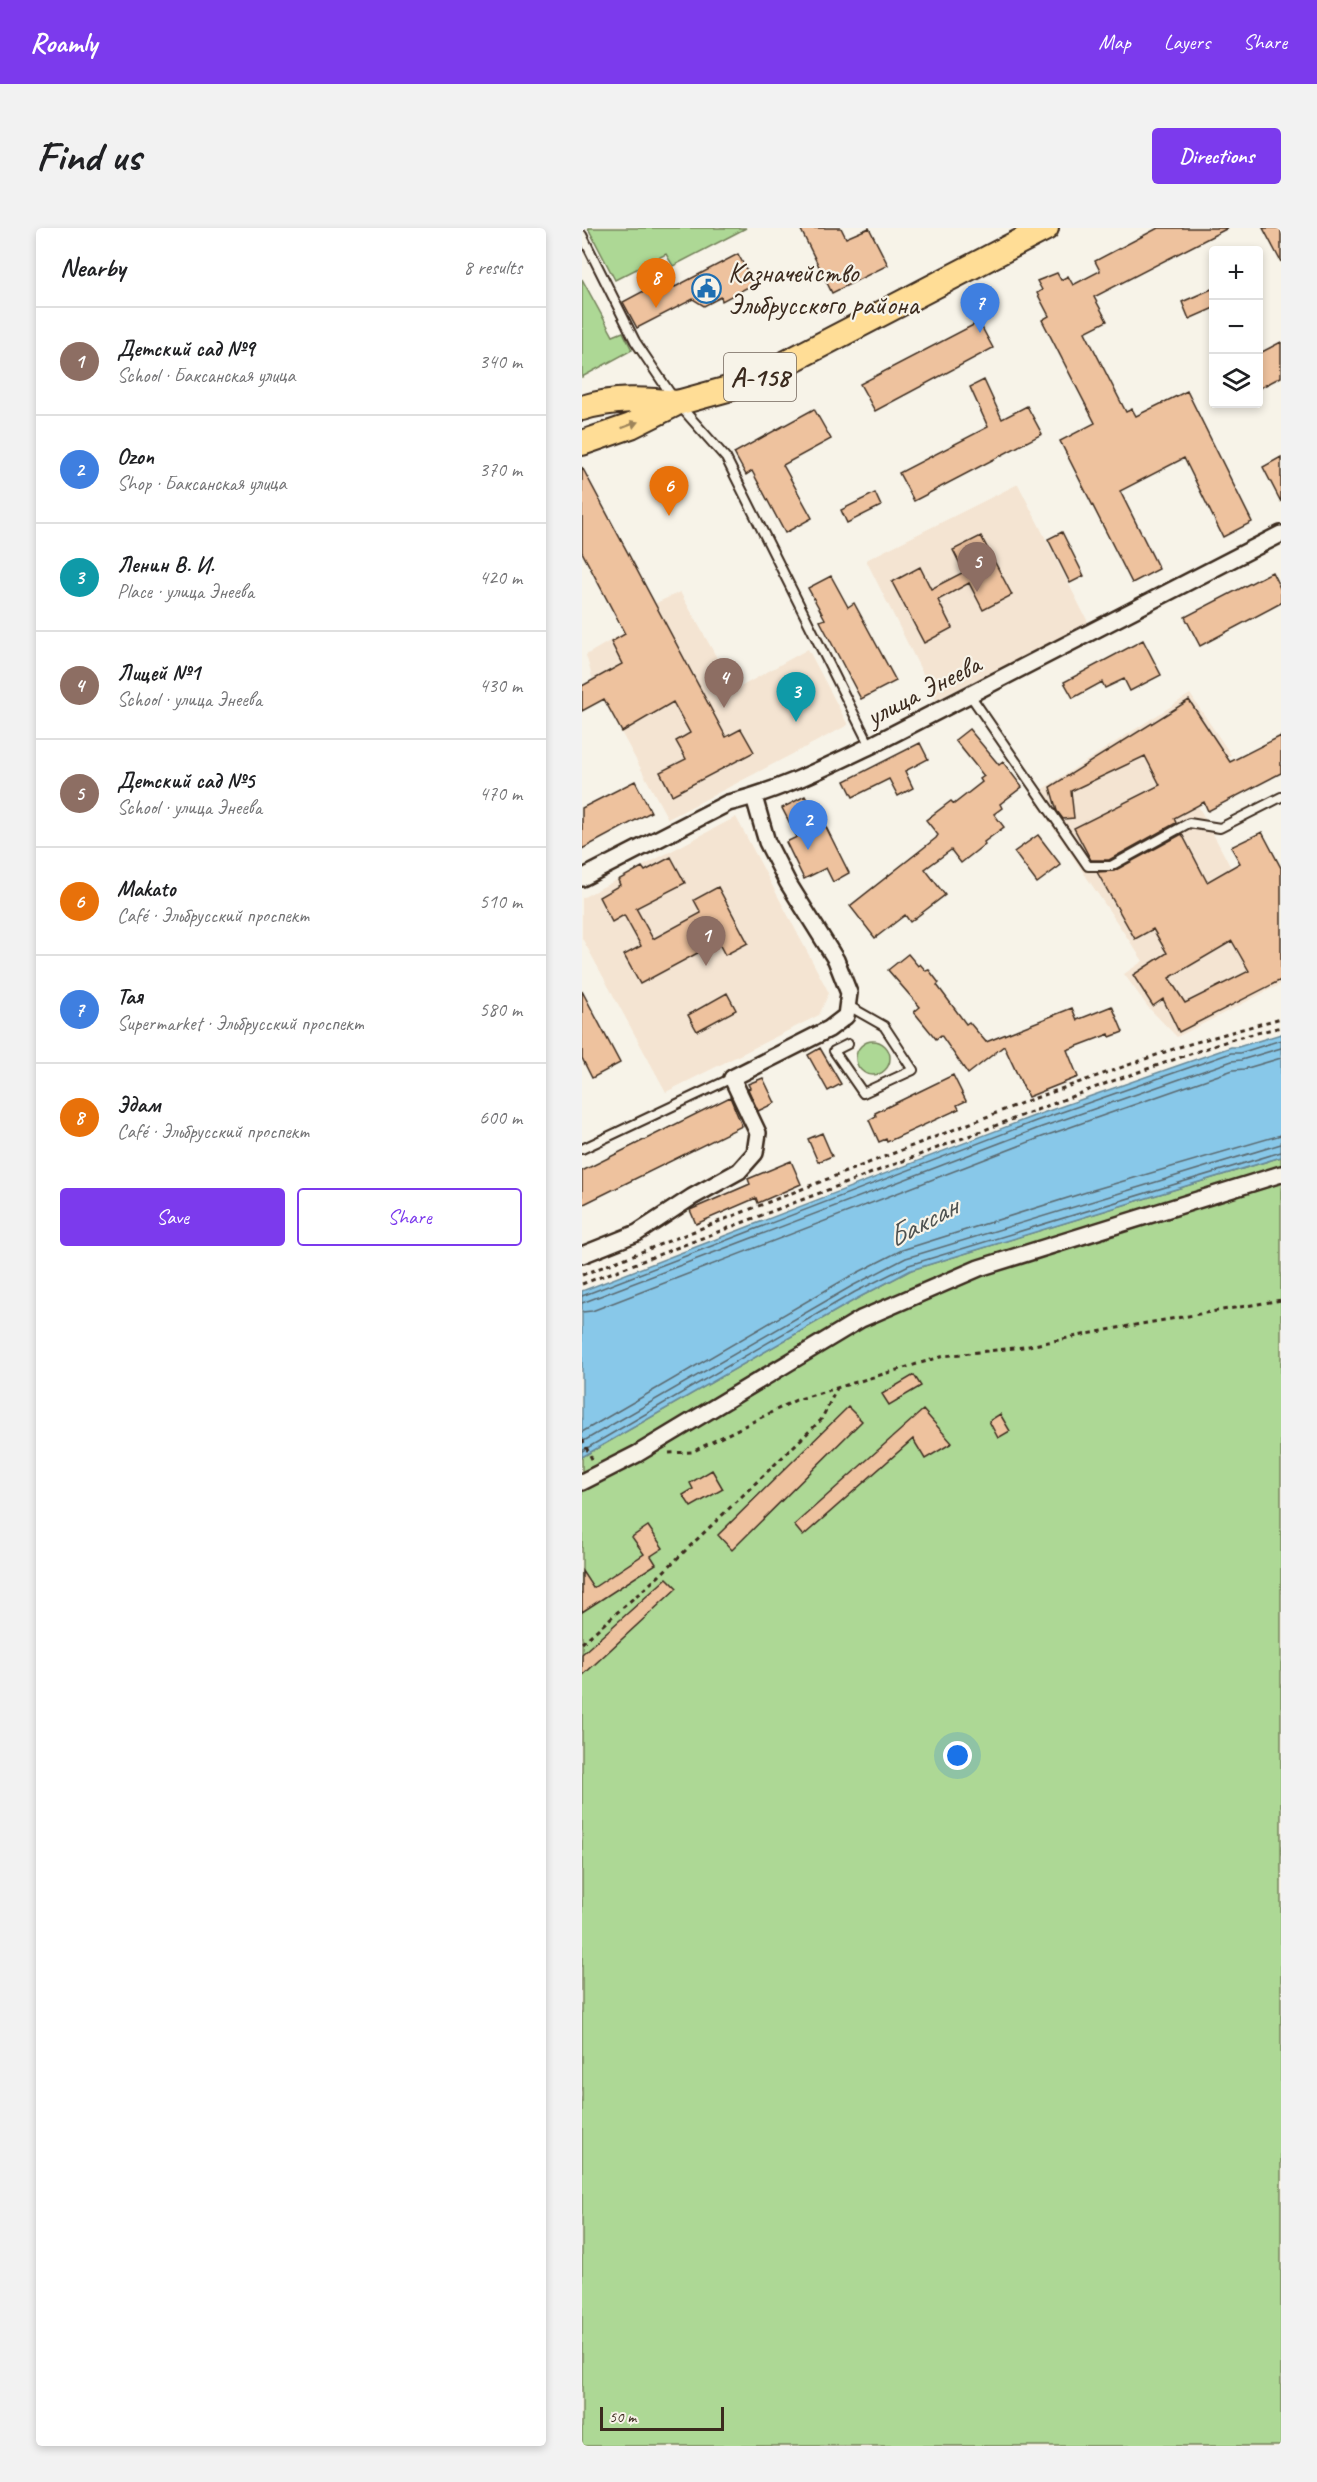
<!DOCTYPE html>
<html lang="en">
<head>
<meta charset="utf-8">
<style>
  body { margin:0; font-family:Caveat,sans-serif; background:#f2f2f2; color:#202124 }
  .controls { position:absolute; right:18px; top:18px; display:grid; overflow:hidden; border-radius:6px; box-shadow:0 3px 9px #0003 }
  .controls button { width:54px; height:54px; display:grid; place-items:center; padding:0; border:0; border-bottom:2px solid #e0e0e0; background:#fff; color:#202124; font:30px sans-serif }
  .scale { position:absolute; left:18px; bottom:15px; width:124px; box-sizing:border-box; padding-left:6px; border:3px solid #3b2a1e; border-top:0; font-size:16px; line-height:21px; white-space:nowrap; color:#3b2a1e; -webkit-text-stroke:4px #f7f3e8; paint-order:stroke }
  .you { position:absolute; left:376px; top:1528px; width:21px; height:21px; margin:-15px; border:4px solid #fff; border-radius:50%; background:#1a73e8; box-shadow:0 0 0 9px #1a73e833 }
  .badge { display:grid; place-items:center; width:39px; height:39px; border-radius:50%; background:#7c3aed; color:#fff; font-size:20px; font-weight:700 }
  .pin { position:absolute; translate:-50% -50px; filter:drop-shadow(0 2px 3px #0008) }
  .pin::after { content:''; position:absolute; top:32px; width:21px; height:18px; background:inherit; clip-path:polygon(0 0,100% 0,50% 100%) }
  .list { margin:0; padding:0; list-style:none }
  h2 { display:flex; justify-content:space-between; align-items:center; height:78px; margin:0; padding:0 24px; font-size:26px }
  h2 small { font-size:20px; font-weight:400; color:#757577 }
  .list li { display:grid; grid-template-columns:39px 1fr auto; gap:18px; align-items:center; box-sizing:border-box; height:108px; padding:0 24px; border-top:2px solid #e0e0e0 }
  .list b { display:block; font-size:22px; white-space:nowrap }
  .list p { margin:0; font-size:20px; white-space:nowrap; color:#757577 }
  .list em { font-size:20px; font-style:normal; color:#757577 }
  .actions { display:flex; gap:12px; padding:18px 24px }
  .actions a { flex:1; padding:14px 0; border:2px solid #7c3aed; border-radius:6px; text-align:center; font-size:21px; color:#7c3aed }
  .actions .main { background:#7c3aed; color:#fff }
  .icon { flex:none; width:33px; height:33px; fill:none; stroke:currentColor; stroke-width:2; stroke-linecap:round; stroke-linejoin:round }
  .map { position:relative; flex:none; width:699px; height:2218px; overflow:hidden; border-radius:6px }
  header { display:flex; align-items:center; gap:36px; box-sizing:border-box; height:84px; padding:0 30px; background:#7c3aed; color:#fff }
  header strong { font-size:28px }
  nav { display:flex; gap:33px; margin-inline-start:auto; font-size:21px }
  .intro { display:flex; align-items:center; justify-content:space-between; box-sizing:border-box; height:144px; padding:0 36px }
  h1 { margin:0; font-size:42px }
  .button { padding:15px 27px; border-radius:6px; background:#7c3aed; color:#fff; font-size:21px; font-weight:700 }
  main { display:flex; gap:36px; padding:0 36px }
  aside { flex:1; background:#fff; border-radius:6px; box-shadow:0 3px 9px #0003 }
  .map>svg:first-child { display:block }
  .built { fill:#f4e4d2 }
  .green { fill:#add895; stroke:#74815a; stroke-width:1.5 }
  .water { fill:#88c8e9; stroke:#698998; stroke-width:1.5 }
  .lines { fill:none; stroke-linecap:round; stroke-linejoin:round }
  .shore { stroke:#5a696f; stroke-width:1.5 }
  .building { fill:#eec29e; stroke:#3b2a1e; stroke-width:1.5; fill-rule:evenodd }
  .lane-casing { stroke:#3b2a1e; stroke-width:12 }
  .street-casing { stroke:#3b2a1e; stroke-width:20 }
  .primary-casing { stroke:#3b2a1e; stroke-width:28 }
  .path { stroke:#3b2a1e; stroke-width:3; stroke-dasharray:4.5 4.5; stroke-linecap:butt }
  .lane { stroke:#f7f3e8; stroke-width:8 }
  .street { stroke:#f7f3e8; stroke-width:15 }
  .primary { stroke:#ffdd96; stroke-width:24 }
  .oneway { fill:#9d845a }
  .labels { text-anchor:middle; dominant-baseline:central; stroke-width:4.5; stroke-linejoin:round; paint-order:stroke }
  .shield { fill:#f7f3e8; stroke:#73665b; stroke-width:1.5 }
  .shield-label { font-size:27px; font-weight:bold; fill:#3b2a1e }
  .poi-label { font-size:28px; fill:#3b2a1e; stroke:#f7f3e8; text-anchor:start }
  .street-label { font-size:28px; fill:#3b2a1e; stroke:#f7f3e8 }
  .water-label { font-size:30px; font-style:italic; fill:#4e5251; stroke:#f7f3e8 }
</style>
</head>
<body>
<header>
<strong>Roamly</strong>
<nav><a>Map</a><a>Layers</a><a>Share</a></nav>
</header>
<div class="intro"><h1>Find us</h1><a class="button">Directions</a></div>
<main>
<aside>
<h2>Nearby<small>8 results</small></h2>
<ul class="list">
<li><span class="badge" style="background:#8d6e63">1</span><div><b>Детский сад №9</b><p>School · Баксанская улица</p></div><em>340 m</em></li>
<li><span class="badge" style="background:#3f7fe0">2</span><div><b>Ozon</b><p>Shop · Баксанская улица</p></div><em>370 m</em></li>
<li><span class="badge" style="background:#0f9aa8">3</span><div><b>Ленин В. И.</b><p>Place · улица Энеева</p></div><em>420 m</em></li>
<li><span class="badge" style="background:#8d6e63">4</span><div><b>Лицей №1</b><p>School · улица Энеева</p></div><em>430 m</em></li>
<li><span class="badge" style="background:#8d6e63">5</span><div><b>Детский сад №5</b><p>School · улица Энеева</p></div><em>470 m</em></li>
<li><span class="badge" style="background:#e8710a">6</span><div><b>Мakato</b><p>Café · Эльбрусский проспект</p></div><em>510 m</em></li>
<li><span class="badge" style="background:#3f7fe0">7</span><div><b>Тая</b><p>Supermarket · Эльбрусский проспект</p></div><em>580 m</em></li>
<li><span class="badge" style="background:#e8710a">8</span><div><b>Эдам</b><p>Café · Эльбрусский проспект</p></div><em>600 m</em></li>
</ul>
<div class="actions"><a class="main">Save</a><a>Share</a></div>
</aside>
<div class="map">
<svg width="699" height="2218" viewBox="0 0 699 2218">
  <rect width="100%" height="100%" fill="#f7f3e8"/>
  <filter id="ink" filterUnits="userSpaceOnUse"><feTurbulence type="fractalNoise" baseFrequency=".0167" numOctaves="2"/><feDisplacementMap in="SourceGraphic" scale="12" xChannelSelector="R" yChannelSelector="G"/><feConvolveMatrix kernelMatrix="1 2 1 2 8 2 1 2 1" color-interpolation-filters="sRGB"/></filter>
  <g filter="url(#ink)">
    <!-- built -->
    <path class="built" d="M436,256l71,140 -153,76 -70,-140z
      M98,364l55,98 73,-41 40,76 -180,94 -75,-139 -7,-25 68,-40v-11z
      M608,466l41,61 -46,26 96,181v22l-104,53 -29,-30 -24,-33 19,-13 -111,-165z
      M154,589l93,176 -10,22 -153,77 -84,-154v-40z"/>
    <!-- green -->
    <path class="green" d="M6,0h158l-73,38 -7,-12 -51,26z
      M0,51l31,57 10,-4 9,18 -50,27z
      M274 830a17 17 0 1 1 34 0a17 17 0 1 1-34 0Z
      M699,929v1289h-699v-989l276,-159 53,-28z"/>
    <!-- water -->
    <path class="water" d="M699,806v123l-370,113 -53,28 -276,159v-166l452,-175 197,-69h7z"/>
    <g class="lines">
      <!-- shore -->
      <path class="shore" d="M0,1068l454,-175 195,-68h9l41,-13
        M0,1075l457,-175 193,-67 9,-1 40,-12
        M0,1084l10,-1 450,-174 191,-67 11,-1 37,-11
        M0,1204l265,-154 55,-28 191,-60 188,-55
        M0,1214l270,-156 54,-28 375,-114
        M0,1223l273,-159 54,-27 372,-113"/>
    </g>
    <!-- building -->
    <path class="building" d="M218,0h41l5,10 23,-10 19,37 -56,28z
      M576,0h70l-134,69 13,24 -22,11 41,80 6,-3 4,7 51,-25 65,131 -29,15 -39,-79 -64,33 39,78 -27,14 -72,-142 35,-18 -53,-103 7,-4 -12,-23 5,-3 -5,-9 20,-8 4,7 7,-4 5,9 27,-14 -5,-10z
      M681,0h18v34z
      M156,26l16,30 -32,17 -1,-4 -17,9 -11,-7 -56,29 -14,-26 47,-25 5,10z
      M632,60v20l-25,11 -7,-17z
      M397,94l14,26 -118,63 -15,-27z
      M699,114v35l-23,12v-35z
      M402,152l18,39 25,-13 15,28 -128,67 -15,-28 89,-46 -18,-40z
      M232,181l17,30 -48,26 29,53 -27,15 -33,-62 -6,4 -12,-22z
      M699,229v45l-18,-35z
      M0,239l144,270 15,-8 13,23 -82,43 -12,-23 26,-13 -10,-18 14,-8 -17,-31 -51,30 -18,-33 -22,12v-25l40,-22 -11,-22 14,-8 -43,-82z
      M293,265l6,13 -34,17 -6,-13z
      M480,304l22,44 -14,7 -22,-44z
      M399,308l31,59 -29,15 -14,-27 -31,17 14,28 -28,15 -32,-61 28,-15 11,22 33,-17 -11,-22z
      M690,344l9,18v13l-81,43 -15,-29z
      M249,348l17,31 6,-4 42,78 -35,18 -41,-78 5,-2 -17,-31z
      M561,412l18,35 -31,16 -6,-12 -19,9 -3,-6 -29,16 -9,-16z
      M607,472l41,62 51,-26v37l-73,38 -4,-9 -30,16 2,5 -67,37h-18l-17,-32 86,-43 -15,-29 -74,35 3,27 -11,1 -6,-8 -7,-24z
      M387,501l30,36 4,-3 19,25 -22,17 2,4 -8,6 10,13 -20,15 1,2 -24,19 -10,-13 -26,19 20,26 -35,27 -5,-7 -30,23 -25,-32 86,-68 2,-3 -12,-15 25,-19 3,3 28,-22 -2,-3 4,-3 -29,-36z
      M338,515l8,16 -23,12 8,17 -15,8 -9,-17 -36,18 -8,-16z
      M53,553l16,31 -69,37v-41z
      M223,568l16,29 3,-2 25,50 -16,9 -7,-14 -22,11 -18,-37 11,-5 -15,-29z
      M680,604l19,36v112l-102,52 -16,-33 -10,7 -20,-31 34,-22 -14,-24 -18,10 -38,-67 17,-1 68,-37 25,48 33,-19 -9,-16zM650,713l17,30 -64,32 -16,-25z
      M456,607l23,30 -24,18 -23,-31z
      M89,629l14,26 -49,25 17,31 48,-26 -7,-13 24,-13 30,56 -23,12 -7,-13 -78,42 -16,-29 17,-9 -17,-31 -12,7 -13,-25 21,-12 -2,-5 24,-13 3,4z
      M326,726l10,12 2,-2 6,7 3,-1 10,13 -2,2 29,39 3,-2 17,20 86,-34 5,12 35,-14 11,26 -13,5 -1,-3 -42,16 11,27 -50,20 -24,-51 -36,28 -27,-39 -5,4 -22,-27 6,-5 -32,-37z
      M0,763l38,72 -28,15 -10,-20z
      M145,765l9,17 -39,21 -9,-16z
      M238,820l21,36 -13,7 -20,-36z
      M371,847l13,26 -9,4 2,4 -72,33 -1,-3 -7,3 -10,-22 7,-4 -1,-3z
      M181,850l12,25 -17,8 -10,-22 2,-1 -2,-4z
      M148,869l12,29 -160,79v-34z
      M240,905l10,23 -14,6 -10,-23z
      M209,933l10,23 -43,19 -2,-5 -60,26 -6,-14 60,-26 -2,-5z
      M332,1147l7,11 -32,19 -7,-11z
      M266,1179l14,14 -130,129 -14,-15z
      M341,1182l29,33 -27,16 -12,-20 -110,97 -9,-11z
      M418,1186l10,17 -12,7 -9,-17z
      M130,1242l11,19 -32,18 -8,-12 10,-6 -3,-6z
      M66,1298l15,22 -12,8 5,8 -74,48v-41l11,17 51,-34 -12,-17z
      M85,1350l10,10 -95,88v-22z"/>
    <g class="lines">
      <defs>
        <path id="lane" d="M0,7l53,106 37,55
          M98,178l46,52 144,288
          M388,467l118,171h23l78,-43 31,5 61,-31
          M265,777l37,21 29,44 -50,23 -29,-42 14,-7
          M0,921l150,-71"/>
        <path id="street" d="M0,650l146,-75c50,-12 96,-35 142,-57l411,-212
          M0,1027l55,-22 55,-36 47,-26 16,-18 3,-20 -26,-55 97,-49 17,-13 3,-23 -13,-33 -48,-77 -21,-41 -13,-45
          M0,1254l55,-28 224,-135 118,-51 302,-94"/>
        <path id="primary" d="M0,180c32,-10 63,-9 95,-5
          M0,215l49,-17 46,-23 69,-19 300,-156"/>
      </defs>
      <!-- lane casing -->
      <use href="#lane" class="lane-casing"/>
      <!-- street casing -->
      <use href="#street" class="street-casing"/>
      <!-- primary casing -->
      <use href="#primary" class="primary-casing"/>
      <!-- path -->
      <path class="path" d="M0,1047l445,-174 152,-54 102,-29
        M0,1056l525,-201 126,-44 48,-12
        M0,1211l11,22
        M87,1225l23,-1 104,-52 148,-44 80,-9 88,-18 169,-29
        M0,1415l77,-67 162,-156 16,-32"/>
      <!-- lane -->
      <use href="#lane" class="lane"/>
      <!-- street -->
      <use href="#street" class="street"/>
      <!-- primary -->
      <use href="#primary" class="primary"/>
    </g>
    <!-- one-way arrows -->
    <defs><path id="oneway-solid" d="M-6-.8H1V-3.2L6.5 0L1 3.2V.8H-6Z" transform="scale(1.5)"/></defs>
    <use class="oneway" href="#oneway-solid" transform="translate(48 197) rotate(-21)"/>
  </g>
  <!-- icons -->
  <defs>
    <symbol id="civic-ring" viewBox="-11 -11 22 22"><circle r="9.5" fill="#f7f3e8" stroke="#1f6fb2" stroke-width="1.5"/><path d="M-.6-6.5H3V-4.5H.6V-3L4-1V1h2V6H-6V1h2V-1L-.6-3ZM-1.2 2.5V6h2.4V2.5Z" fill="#1f6fb2"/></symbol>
  </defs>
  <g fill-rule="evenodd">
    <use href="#civic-ring" x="108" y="44" width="33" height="33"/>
  </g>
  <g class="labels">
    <!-- shield labels -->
    <rect class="shield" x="142" y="125" width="72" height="48" rx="4.5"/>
    <g class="shield-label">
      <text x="178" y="149">А-158</text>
    </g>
    <!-- poi labels -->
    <g class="poi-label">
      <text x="146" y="44">Казначейство<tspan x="146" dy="32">Эльбрусского района</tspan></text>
    </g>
    <!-- street labels -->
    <g class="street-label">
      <text transform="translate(341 462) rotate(-27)">улица Энеева</text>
    </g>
    <!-- water labels -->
    <g class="water-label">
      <text transform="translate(340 994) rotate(-28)">Баксан</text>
    </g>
  </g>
</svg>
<div class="controls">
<button>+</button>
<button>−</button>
<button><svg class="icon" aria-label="layers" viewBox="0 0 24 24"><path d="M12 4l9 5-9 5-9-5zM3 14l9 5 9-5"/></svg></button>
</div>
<div class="scale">50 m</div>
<div class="you"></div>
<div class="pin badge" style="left:124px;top:738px;background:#8d6e63">1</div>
<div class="pin badge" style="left:226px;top:622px;background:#3f7fe0">2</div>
<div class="pin badge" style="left:214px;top:494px;background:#0f9aa8">3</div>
<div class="pin badge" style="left:142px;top:480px;background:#8d6e63">4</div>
<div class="pin badge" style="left:395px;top:364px;background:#8d6e63">5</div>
<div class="pin badge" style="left:87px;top:288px;background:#e8710a">6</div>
<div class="pin badge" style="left:398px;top:105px;background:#3f7fe0">7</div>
<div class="pin badge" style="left:74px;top:80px;background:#e8710a">8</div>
</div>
</main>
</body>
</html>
